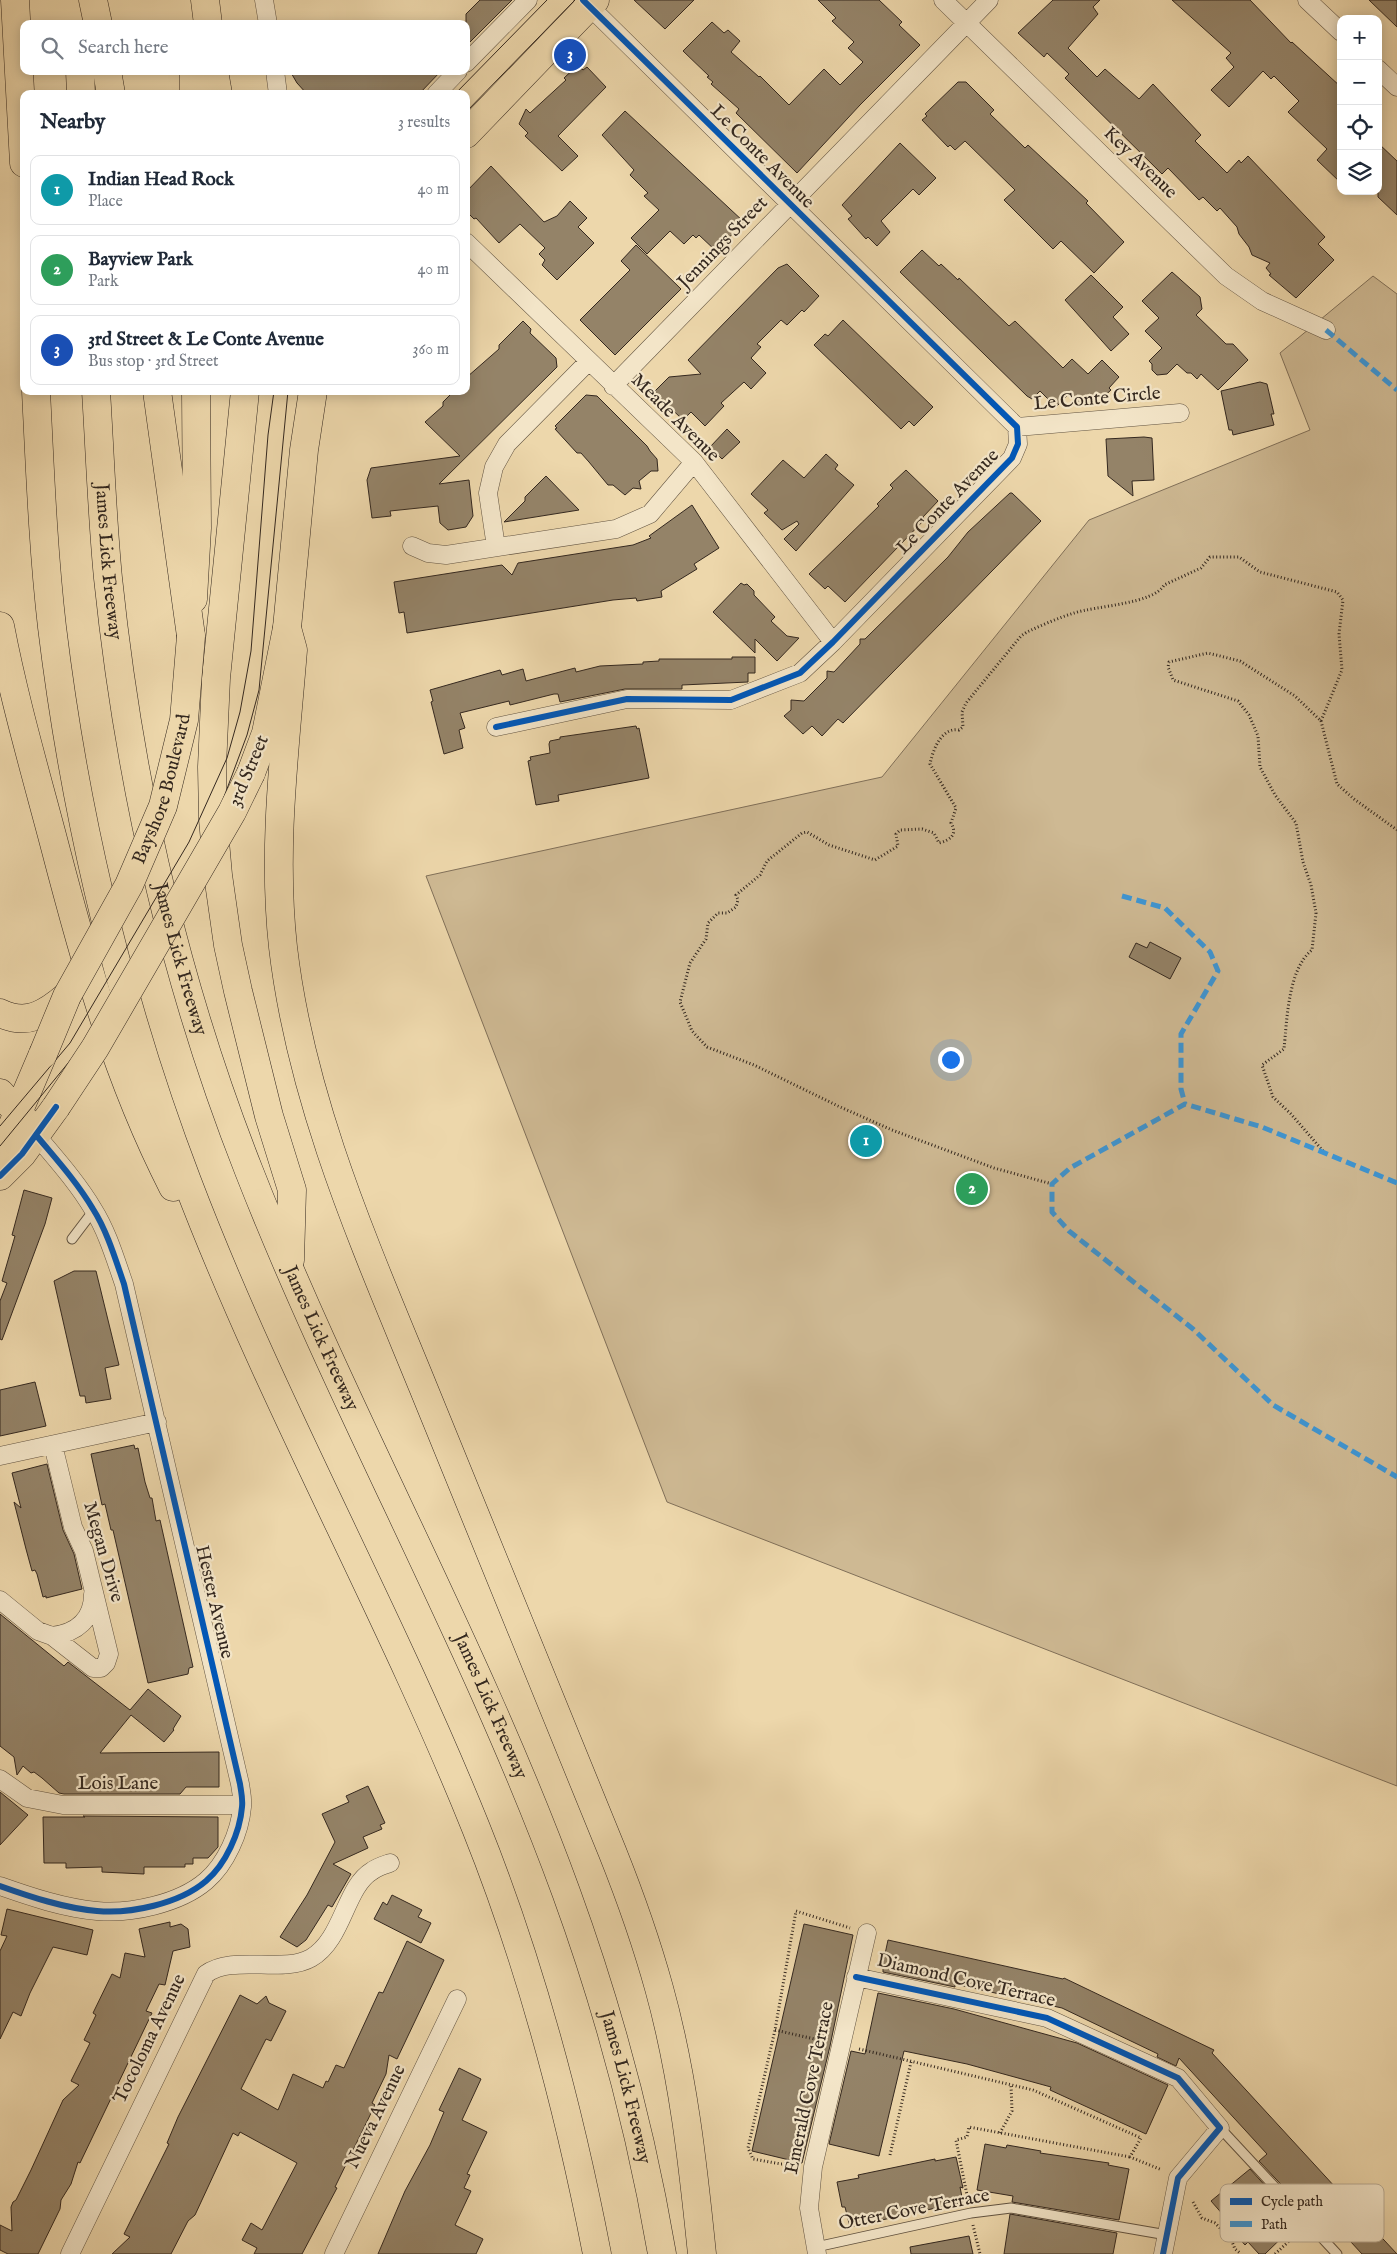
<!DOCTYPE html>
<html lang="en">
<head>
<meta charset="utf-8">
<style>
  body { margin:0; font-family:"IM FELL English",serif; background:#f2f2f3; color:#1f2937 }
  .controls { position:absolute; right:15px; top:15px; display:grid; overflow:hidden; border-radius:10px; box-shadow:0 2px 12px #0003 }
  .controls button { width:45px; height:45px; display:grid; place-items:center; padding:0; border:0; border-bottom:1px solid #e0e1e3; background:#fff; color:#1f2937; font:25px sans-serif }
  .you { position:absolute; left:950px; top:1059px; width:18px; height:18px; margin:-12px; border:4px solid #fff; border-radius:50%; background:#1a73e8; box-shadow:0 0 0 8px #1a73e833 }
  .badge { display:grid; place-items:center; width:32px; height:32px; border-radius:50%; background:#8f2418; color:#fff; font-size:16px; font-weight:700 }
  .pin { position:absolute; translate:-50% -50%; border:2px solid #fff; box-shadow:0 1px 5px #0006 }
  .list { margin:0; padding:0; list-style:none }
  h2 { display:flex; justify-content:space-between; align-items:center; height:65px; margin:0; padding:0 20px; font-size:21px }
  h2 small { font-size:16px; font-weight:400; color:#747a83 }
  .list li { display:grid; grid-template-columns:32px 1fr auto; gap:15px; align-items:center; box-sizing:border-box; height:70px; margin:0 10px 10px; padding:0 10px; border:1px solid #e0e1e3; border-radius:10px }
  .list b { display:block; font-size:19px; white-space:nowrap }
  .list p { margin:0; font-size:16px; white-space:nowrap; color:#747a83 }
  .list em { font-size:16px; font-style:normal; color:#747a83 }
  .icon { flex:none; width:28px; height:28px; fill:none; stroke:currentColor; stroke-width:2; stroke-linecap:round; stroke-linejoin:round }
  .map { position:relative; flex:none; width:1397px; height:2254px; overflow:hidden }
  .search { position:absolute; background:#fff; box-shadow:0 2px 12px #0003; left:20px; top:20px; width:450px; height:55px; display:flex; align-items:center; gap:12px; box-sizing:border-box; padding:0 18px; border-radius:10px; color:#747a83; font-size:19px }
  .panel { position:absolute; background:#fff; box-shadow:0 2px 12px #0003; left:20px; top:90px; width:450px; height:305px; border-radius:10px }
  .map>svg:first-child { display:block }
  .green { fill:#ceb993; stroke:#817059 }
  .building { fill:#948368; stroke:#34281f }
  .lines { fill:none; stroke-linecap:round; stroke-linejoin:round }
  .lane-casing { stroke:#625442; stroke-width:11 }
  .street-casing { stroke:#625442; stroke-width:19 }
  .primary-casing { stroke:#34281f; stroke-width:29 }
  .highway-casing { stroke:#34281f; stroke-width:29 }
  .path { stroke:#34281f; stroke-width:3; stroke-dasharray:1 2.5; stroke-linecap:butt }
  .lane { stroke:#f3e5c8; stroke-width:9 }
  .street { stroke:#f3e5c8; stroke-width:18 }
  .primary { stroke:#edd7ab; stroke-width:28 }
  .highway { stroke:#edd7ab; stroke-width:28 }
  .tram { stroke:#34281f; stroke-width:1 }
  .primary-bridge-casing { stroke:#34281f; stroke-width:29; stroke-linecap:butt }
  .primary-bridge { stroke:#edd7ab; stroke-width:28 }
  .quiet { stroke:#3d96d5; stroke-width:5; stroke-dasharray:10 5; stroke-linecap:butt }
  .cycleway-casing { stroke:#f3e5c8; stroke-width:9 }
  .cycleway { stroke:#0057b8; stroke-width:6 }
  .labels { text-anchor:middle; dominant-baseline:central; stroke-width:4.5; stroke-linejoin:round; paint-order:stroke }
  .street-label { font-size:19px; fill:#34281f; stroke:#f3e5c8 }
  .key { fill:#f3e5c8; stroke:#baac95; stroke-width:1 }
  .key-label { font-size:14px; fill:#34281f }
</style>
</head>
<body>
<div class="map">
<svg width="1397" height="2254" viewBox="0 0 1397 2254">
  <rect width="100%" height="100%" fill="#edd7ab"/>
  <filter id="stains"><feTurbulence type="fractalNoise" baseFrequency=".004" numOctaves="4"/><feColorMatrix values="0 0 0 0 .2 0 0 0 0 .09 0 0 0 0 .02 0 0 0 .5 -.17"/></filter>
  <radialGradient id="worn" r=".72"><stop offset=".6" stop-color="#630" stop-opacity="0"/><stop offset="1" stop-color="#630" stop-opacity=".3"/></radialGradient>
  <!-- green -->
  <path class="green" d="M1373,276l24,18v1492l-730,-284 -241,-626 456,-99 207,-257 221,-90 -30,-77z"/>
  <!-- building -->
  <path class="building" d="M480,0h32l-46,46v-32z
    M634,0h60l-29,29z
    M818,0h61l23,22 -3,3 21,20 -60,60 -63,68 -61,-60 3,-4 -28,-25 2,-2 -6,-5 2,-1 -26,-25 29,-29 12,11 4,-3 12,11 -9,11 28,25 1,-1 29,29 35,-36 16,16 23,-23 -15,-14 6,-6 -22,-21 4,-3z
    M1053,0h47l-7,7 5,7 -30,34 29,29 8,-8 34,30 14,-15 48,51 -6,6 32,32 12,-13 2,3 7,-7 77,81 -7,7 16,16 -38,38 -27,-23 2,-1 -5,-6 4,-5 -18,-8 -3,-8 -10,-13 -2,-7 -17,-19 -3,3 -14,-14 -4,3 -31,-32 -6,6 -97,-96 4,-4 -22,-21 -3,4 -26,-24z
    M1172,0h78l41,43 1,-1 49,45v96l-24,-23 10,-11 -39,-37 11,-11 -25,-25 -3,3 -8,-8 -34,36 -18,-17 23,-23 -8,-9 5,-5z
    M1369,0h28v27z
    M578,65l5,5 4,-3 19,20 -48,49 20,20 -16,15 -37,-35 3,-3 -9,-9 7,-15 4,4 36,-33 -2,-2z
    M290,71h151l-22,23h-112l-10,-11z
    M958,82h8l28,28 -4,4 35,34 3,-3 60,56 -2,2 38,39 -30,31 -33,-32 -8,8 -49,-49 11,-10 -50,-49 -10,9 -5,-5 -2,2 -26,-27 5,-4 -2,-2z
    M625,111l119,111 -28,29 -17,-16 -3,3 -3,-3 -9,9 -14,-13 -23,23 -16,-16 28,-28 -15,-14 4,-3 -18,-18 4,-5 -32,-35z
    M900,143l36,35 -17,17 -6,-6 -32,32 9,11 -13,14 -9,-9 -2,2 -18,-20 4,-3 -10,-11z
    M1378,143l19,18v54l-19,-18z
    M491,166l53,56 13,-6 13,-15 17,17 -9,9 16,16 -37,37 -15,-15 3,-5 -6,-6 6,-6 -25,-24 -21,19 -23,-25 -2,1 -8,-8v-19z
    M636,245l45,44 -66,66 -35,-35 50,-50 -9,-9z
    M922,250l17,16 2,-2 17,16 1,-2 50,48 6,-5 48,47 9,-9 16,15 14,-14 17,17 -10,11 2,2 -11,10 -21,2 -9,-9 -14,14 -16,-16 -8,8 -5,-3 -127,-124z
    M787,264l32,32 -15,16 -2,-2 -15,15 -6,-5 -24,24 4,3 -10,11 15,15 -15,16 -7,-7 -23,21 3,3 -19,20 -14,-14 -8,8 -29,-28 15,-15 32,-3 -13,-14 90,-92z
    M1172,272l28,25 2,12 -6,6 30,29h7l15,16 -30,30 -17,-16 -4,5 -6,-6h-4l-10,-9 -10,10 -10,1 -5,-5v-6l-3,-3 13,-13 -17,-17 14,-13 -17,-17z
    M1091,275l32,32 -10,10 16,17 -18,17 -46,-51z
    M843,320l90,87 -19,19 -5,-5 -8,8 -87,-84 11,-11 3,2z
    M523,321l8,8 -1,4 26,25 1,9 -118,117 30,-4 4,36 -7,11 -18,3 -8,-7 -2,-17 -48,5 1,5 -19,2 -5,-38 4,-12 89,-12 -35,-34 18,-16v-4l11,-11h12l1,-14 32,-28v-4z
    M1260,382l7,2 7,30h-3l3,11 -41,10 -1,-5h-3l-8,-39z
    M586,395l11,1 50,50 3,5 7,8 1,12h-7l-12,10 2,8 -8,-1 -8,7 -12,-10h-5l-19,-23 -8,-9h-4l-22,-24 2,-1 -2,-2z
    M727,429l13,13 -18,17 -12,-12z
    M1144,437l8,1 2,42 -22,1 1,15 -25,-20 -2,-37z
    M826,454l12,11 -3,4 19,16 -58,66 -12,-12 15,-15 -2,-3 -15,9 -18,-17 4,-3 -17,-16 32,-34 21,18z
    M906,470l32,31 -15,16 2,2 -80,83 -17,-16 -3,3 -16,-15 70,-68 -2,-2 16,-16 -3,-3z
    M546,476l33,34 -75,12 21,-21v-4z
    M1010,493h2l29,28 -198,202 -5,-4 -16,17 -10,-10 -9,8 -19,-18 7,-6v-10l13,1 23,-23v-7l7,1 26,-28v-5h5l83,-82 20,-25z
    M692,505l27,43 -25,16 3,5 -36,22 1,6 -25,4 -1,-3 -23,2 -206,33 -3,-21 -5,1 -5,-31 108,-17 10,10 6,-12 115,-18 18,-7 -2,-2z
    M741,583l3,2 3,-1 7,7v4l21,22 -4,4 16,15 12,2 -22,23 -22,-22v14l-42,-41z
    M732,657h23v16h-7v9l-66,3v4h-57l-65,13 -2,-8h-4l-44,11 -1,-4 -49,12 5,15 -6,2 4,18 -19,6 -13,-52 2,-1 -3,-11 70,-20 2,5 21,-6 3,12 49,-13 1,4 24,-6 43,-2v-2l16,-1v-2h73z
    M636,726l1,3 2,-1 10,50 -91,17 1,6 -23,4 -8,-44 3,-1 -1,-3 20,-4 -1,-9 1,-3 10,-2v-2z
    M1150,942l31,16 -11,21 -41,-22 7,-14 11,5z
    M24,1190l28,8 -7,26 -43,116 -2,-1v-38l7,-18 -5,-2 13,-45 -3,-1z
    M74,1271h22l23,94 -14,3 6,31 -25,4 -1,-7h-5l-26,-115z
    M35,1382l11,44 -46,10v-46z
    M134,1445l1,4 3,-1 7,34 5,16h2l4,23 4,-1 33,147 -4,1 -1,6 -40,9 -35,-153h-2l-6,-26 -3,1 -11,-51z
    M47,1464l16,66 11,24 8,35 -36,9v-2l-3,1 -6,-23 -2,-4 -3,1 -6,-22 -12,-47 7,6 -9,-35z
    M0,1614l64,52 4,-4 62,48 18,-21 33,27 -8,13 1,1 -10,12 -33,-27 -31,38 119,-1v35h-33l-6,7h-116l-5,-1 -17,-15 -8,-6 -3,1 -8,-7 -6,9 -3,-18 -14,-11z
    M368,1786l17,37 -5,2 2,4 -19,8 5,11 -35,16 18,10 -19,33 -4,-2 -22,35 -9,7 -17,-10 27,-42 28,-53 -13,-28 27,-12 -3,-6z
    M0,1792l28,23 -28,30z
    M83,1816l135,1v30l-10,11h-15v6h-8v3h-41v7l-42,-2v-5l-36,1v-5h-22l-1,-46h42z
    M392,1895l30,15 -4,7 13,6 -10,20 -47,-24 9,-17 4,3z
    M7,1909l86,21 -6,25 -34,-8 -23,46 -9,23 -8,-4 -13,27v-88l7,-15 -6,-1z
    M170,1922v5l11,-3 7,5 2,18 -17,4 -8,34 -6,-1 -13,27 6,2 -72,150 -2,-1 -7,22 -10,16 -1,9 -22,45h-30l-8,-4v-25l12,6 -1,-24 2,-5 3,-2 15,-30 32,-70 16,-15 -8,-4 19,-38 -6,-3 12,-25 -3,-2 19,-39 8,4 5,-25 20,4 -6,-28z
    M804,1924l49,11 -23,111 -28,117 -50,-12z
    M888,1940l175,39 1,-1 150,72 -2,3 124,135 -28,25 -49,-52 8,-7 -88,-96 -3,8 -19,-9 1,-3 -96,-46 -107,-24v3l-72,-15v-4h-1z
    M407,1941l37,19 -47,99 -8,-4 -3,19 -14,29 3,2 -40,82 2,1 -35,66h-48l3,-6 -15,-8 9,-17 11,7 35,-67 -57,-31 -2,4 -5,-3 -38,82 -7,6 -17,33h-59l18,-17 -6,-3 45,-90 -2,-1 11,-26 62,-122 17,9 9,-8 3,7 17,8 -15,30 -5,-2 -25,50 37,21 15,-36 30,14 3,-7 2,1 8,-17 8,3 35,-76 4,1z
    M878,1993l76,16 123,34 91,42 -22,49 -96,-44 1,-3 -84,-23 -63,-13 -25,105 -50,-12 22,-93 14,3z
    M459,2068l22,11 -19,41 25,12 -20,42 3,1 -6,13 7,3 -16,34 28,14 -7,15h-98l27,-63 25,-46 14,-33 -5,-2z
    M985,2144l21,4 1,-3 34,6 -1,2 69,10 -1,2 21,4 -10,51 -107,-18 1,-6 -36,-6z
    M956,2157l7,31 -3,-1 3,15 -113,25 -5,-20h-3l-5,-25 22,-4 -1,-3 77,-16v2z
    M1250,2169l48,53 -33,32h-6l-11,-12 -3,3 -23,-26 3,-2 -14,-16z
    M1358,2212l39,42h-35l-23,-25z
    M1010,2214l107,19 -4,21h-109z
    M969,2236l4,18h-62l-1,-7z"/>
  <g class="lines">
    <defs>
      <path id="lane" d="M72,1239l22,-29
        M1220,2128l117,126
        M816,2247l155,-34 40,-5 156,27"/>
      <path id="street" d="M264,0l4,24
        M943,0l283,276 36,25 64,29
        M1307,0l34,32
        M466,63l62,-63
        M1378,69l19,18
        M275,71l3,23
        M436,94l22,-23
        M466,242l228,220 139,180
        M613,386l376,-386
        M1017,427l163,-14
        M412,546l16,7 18,2 170,-26 34,-15 44,-52
        M496,547l-8,-54 6,-26 13,-23 81,-82
        M496,727l131,-28 104,1 69,-27 33,-31 179,-184 6,-14 -1,-17 -434,-427
        M0,1456l157,-34
        M0,1600l38,31 14,5 41,32h8l5,-5 3,-9 -25,-103 -11,-24 -20,-82
        M52,1636c25,-3 41,-17 41,-42
        M0,1779l27,19 36,7h179
        M0,1886c31,11 64,22 97,25 33,3 82,-7 109,-30 20,-17 34,-49 36,-74 1,-8 -1,-16 -2,-23l-116,-500c-9,-26 -17,-53 -31,-75 -16,-27 -37,-50 -57,-74
        M856,1977l191,41 131,60 42,50 -42,50 -15,76
        M70,2254l136,-280c27,-20 77,0 105,-16 32,-18 34,-71 61,-87 5,-4 12,-6 18,-8
        M334,2254l123,-255
        M817,2254l-8,-46 4,-41 54,-234"/>
      <path id="primary" d="M194,71v23
        M466,134l129,-134
        M193,599l4,-71 -1,-137
        M251,773l15,-40 21,-105 17,-178 9,-59
        M0,1013c27,13 46,1 67,-17
        M0,1093l29,32
        M0,1155l43,-101
        M0,1176l22,-22 34,-47"/>
      <g id="highway">
        <path d="M15,0l9,163"/>
        <path d="M93,0l5,24"/>
        <path d="M205,0l3,24"/>
        <path d="M80,71l1,23"/>
        <path d="M107,71l4,23"/>
        <path d="M214,71l4,23"/>
        <path d="M36,391c4,79 7,158 16,236 23,189 67,376 135,554 84,221 201,428 289,647 55,137 93,281 121,426"/>
        <path id="s1" d="M96,391c4,63 6,125 12,187 21,202 66,403 141,593 96,245 227,474 317,721 43,118 75,239 96,362"/>
        <path d="M157,391l34,245"/>
        <path d="M245,391l-29,287 -4,89 1,52 5,56 10,70 10,46 31,125 23,74 -2,70"/>
        <path d="M0,626c14,73 35,145 54,217 31,119 63,235 119,344"/>
        <path d="M287,628l6,22c-8,99 -21,198 -10,297 18,155 82,298 140,440 63,155 126,310 189,464 18,45 34,90 47,137 24,86 34,177 43,266"/>
      </g>
    </defs>
    <!-- lane casing -->
    <use href="#lane" class="lane-casing"/>
    <!-- street casing -->
    <use href="#street" class="street-casing"/>
    <!-- primary casing -->
    <use href="#primary" class="primary-casing"/>
    <!-- highway casing -->
    <use href="#highway" class="highway-casing"/>
    <!-- path -->
    <path class="path" d="M1321,721l16,63 17,15 43,31
      M1052,1184l-58,-16 -102,-38 -54,-24 -84,-41 -47,-18 -15,-16 -12,-29 10,-39 16,-24 2,-16 10,-10h9l9,-6 2,-7 -2,-5 24,-20 7,-14 35,-28 5,-1 22,13 46,15 23,-14 -2,-12 4,-4 22,-1 12,4 5,10c11,-3 19,-8 12,-20l5,-15 -26,-44c3,-15 12,-37 29,-34l4,-3 -1,-15 4,-9 55,-67 6,-4c15,-7 31,-14 47,-19 21,-7 80,-9 90,-28l37,-17 9,-11h29l21,15 77,20 6,8 -4,34 3,36 -21,51 -26,-25 -55,-35 -32,-8 -39,9 -1,5 5,13 65,21 11,14 9,21 2,31 15,28 21,28 7,39 8,23 5,28 -4,37c-24,19 -25,70 -28,99l-22,16 11,32 18,17 32,37
      M775,2030l48,11
      M859,2049l174,41 108,48 -11,19 32,13
      M1000,2133l12,-22 -1,-26
      M890,2155l21,-93
      M796,2163l-15,1 -28,-5 -5,-11 27,-118 21,-119 54,17
      M968,2200l-12,-60 11,-3 2,-10 161,30
      M1193,2202l9,16 13,5 16,16 4,10 6,5
      M1318,2215l14,-13
      M973,2225l7,29
      M1275,2254l24,-22"/>
    <!-- lane -->
    <use href="#lane" class="lane"/>
    <!-- street -->
    <use href="#street" class="street"/>
    <!-- primary -->
    <use href="#primary" class="primary"/>
    <!-- highway -->
    <use href="#highway" class="highway"/>
    <!-- tram -->
    <path class="tram" d="M455,94l92,-94
      M466,112l109,-112
      M0,1126l70,-83 119,-201 38,-84 13,-46 11,-61 17,-216 6,-44
      M0,1146l78,-95 121,-204 22,-42 26,-70 12,-45 29,-299"/>
    <defs>
      <g id="primary-bridge">
        <path id="s2" d="M43,1054l24,-58 62,-111 34,-79 21,-86 7,-84"/>
        <path d="M56,1107l39,-59 137,-236 19,-39"/>
      </g>
    </defs>
    <!-- primary-bridge casing -->
    <use href="#primary-bridge" class="primary-bridge-casing"/>
    <!-- primary-bridge -->
    <use href="#primary-bridge" class="primary-bridge"/>
    <!-- quiet -->
    <path class="quiet" d="M1326,330l71,60
      M1122,896l43,12 45,44 8,19 -37,63v55l4,15
      M1397,1183l-135,-56 -77,-23 -115,64 -18,16v28l17,19 124,98 80,76 124,72"/>
    <defs>
      <path id="cycleway" d="M496,727l131,-28 104,1 69,-27 33,-31 179,-184 6,-14 -1,-17 -434,-427
        M0,1176l22,-22 34,-47
        M0,1886c31,11 64,22 97,25 33,3 82,-7 109,-30 20,-17 34,-49 36,-74 1,-8 -1,-16 -2,-23l-116,-500c-9,-26 -17,-53 -31,-75 -16,-27 -37,-50 -57,-74
        M856,1977l191,41 131,60 42,50 -42,50 -15,76"/>
    </defs>
    <!-- cycleway casing -->
    <use href="#cycleway" class="cycleway-casing"/>
    <!-- cycleway -->
    <use href="#cycleway" class="cycleway"/>
  </g>
  <g class="labels">
    <!-- street labels -->
    <g class="street-label">
      <text transform="translate(762 157) rotate(45)">Le Conte Avenue</text>
      <text transform="translate(1140 163) rotate(44)">Key Avenue</text>
      <text transform="translate(723 243) rotate(-46)">Jennings Street</text>
      <text transform="translate(1097 399) rotate(-5)">Le Conte Circle</text>
      <text transform="translate(675 418) rotate(45)">Meade Avenue</text>
      <text transform="translate(948 502) rotate(-46)">Le Conte Avenue</text>
      <text stroke="none"><textPath href="#s1" startOffset="171">James Lick Freeway</textPath></text>
      <text transform="translate(249 771) rotate(-67)">3rd Street</text>
      <text stroke="none"><textPath href="#s2" startOffset="292">Bayshore Boulevard</textPath></text>
      <text stroke="none"><textPath href="#s1" startOffset="576">James Lick Freeway</textPath></text>
      <text stroke="none"><textPath href="#s1" startOffset="981">James Lick Freeway</textPath></text>
      <text transform="translate(103 1552) rotate(74)">Megan Drive</text>
      <text transform="translate(214 1602) rotate(77)">Hester Avenue</text>
      <text stroke="none"><textPath href="#s1" startOffset="1386">James Lick Freeway</textPath></text>
      <text x="118" y="1784">Lois Lane</text>
      <text transform="translate(966 1981) rotate(13)">Diamond Cove Terrace</text>
      <text transform="translate(150 2039) rotate(-64)">Tocoloma Avenue</text>
      <text stroke="none"><textPath href="#s1" startOffset="1791">James Lick Freeway</textPath></text>
      <text transform="translate(810 2088) rotate(-78)">Emerald Cove Terrace</text>
      <text transform="translate(376 2117) rotate(-64)">Nueva Avenue</text>
      <text transform="translate(914 2210) rotate(-11)">Otter Cove Terrace</text>
    </g>
  </g>
  <!-- legend -->
  <rect x="1220" y="2184" width="164" height="58" rx="8" class="key"/>
  <rect x="1230" y="2198" width="22" height="7" fill="#0057b8"/>
  <rect x="1230" y="2221" width="22" height="6" fill="#3d96d5"/>
  <g class="key-label">
    <text x="1261" y="2206">Cycle path</text>
    <text x="1261" y="2229">Path</text>
  </g>
  <rect width="100%" height="100%" filter="url(#stains)"/>
  <rect width="100%" height="100%" fill="url(#worn)"/>
</svg>
<div class="controls">
<button>+</button>
<button>−</button>
<button><svg class="icon" aria-label="locate" viewBox="0 0 24 24"><circle cx="12" cy="12" r="6"/><path d="M12 2v4M12 18v4M2 12h4M18 12h4"/></svg></button>
<button><svg class="icon" aria-label="layers" viewBox="0 0 24 24"><path d="M12 4l9 5-9 5-9-5zM3 14l9 5 9-5"/></svg></button>
</div>
<div class="you"></div>
<div class="pin badge" style="left:866px;top:1141px;background:#0f9aa8">1</div>
<div class="pin badge" style="left:972px;top:1189px;background:#2e9e5b">2</div>
<div class="pin badge" style="left:570px;top:55px;background:#1a4fb4">3</div>
<div class="search"><svg class="icon" aria-label="search" viewBox="0 0 24 24"><circle cx="10" cy="10" r="6"/><path d="M15 15l6 6"/></svg>Search here</div>
<section class="panel">
<h2>Nearby<small>3 results</small></h2>
<ul class="list">
<li><span class="badge" style="background:#0f9aa8">1</span><div><b>Indian Head Rock</b><p>Place</p></div><em>40 m</em></li>
<li><span class="badge" style="background:#2e9e5b">2</span><div><b>Bayview Park</b><p>Park</p></div><em>40 m</em></li>
<li><span class="badge" style="background:#1a4fb4">3</span><div><b>3rd Street &amp; Le Conte Avenue</b><p>Bus stop · 3rd Street</p></div><em>360 m</em></li>
</ul>
</section>
</div>
</body>
</html>
